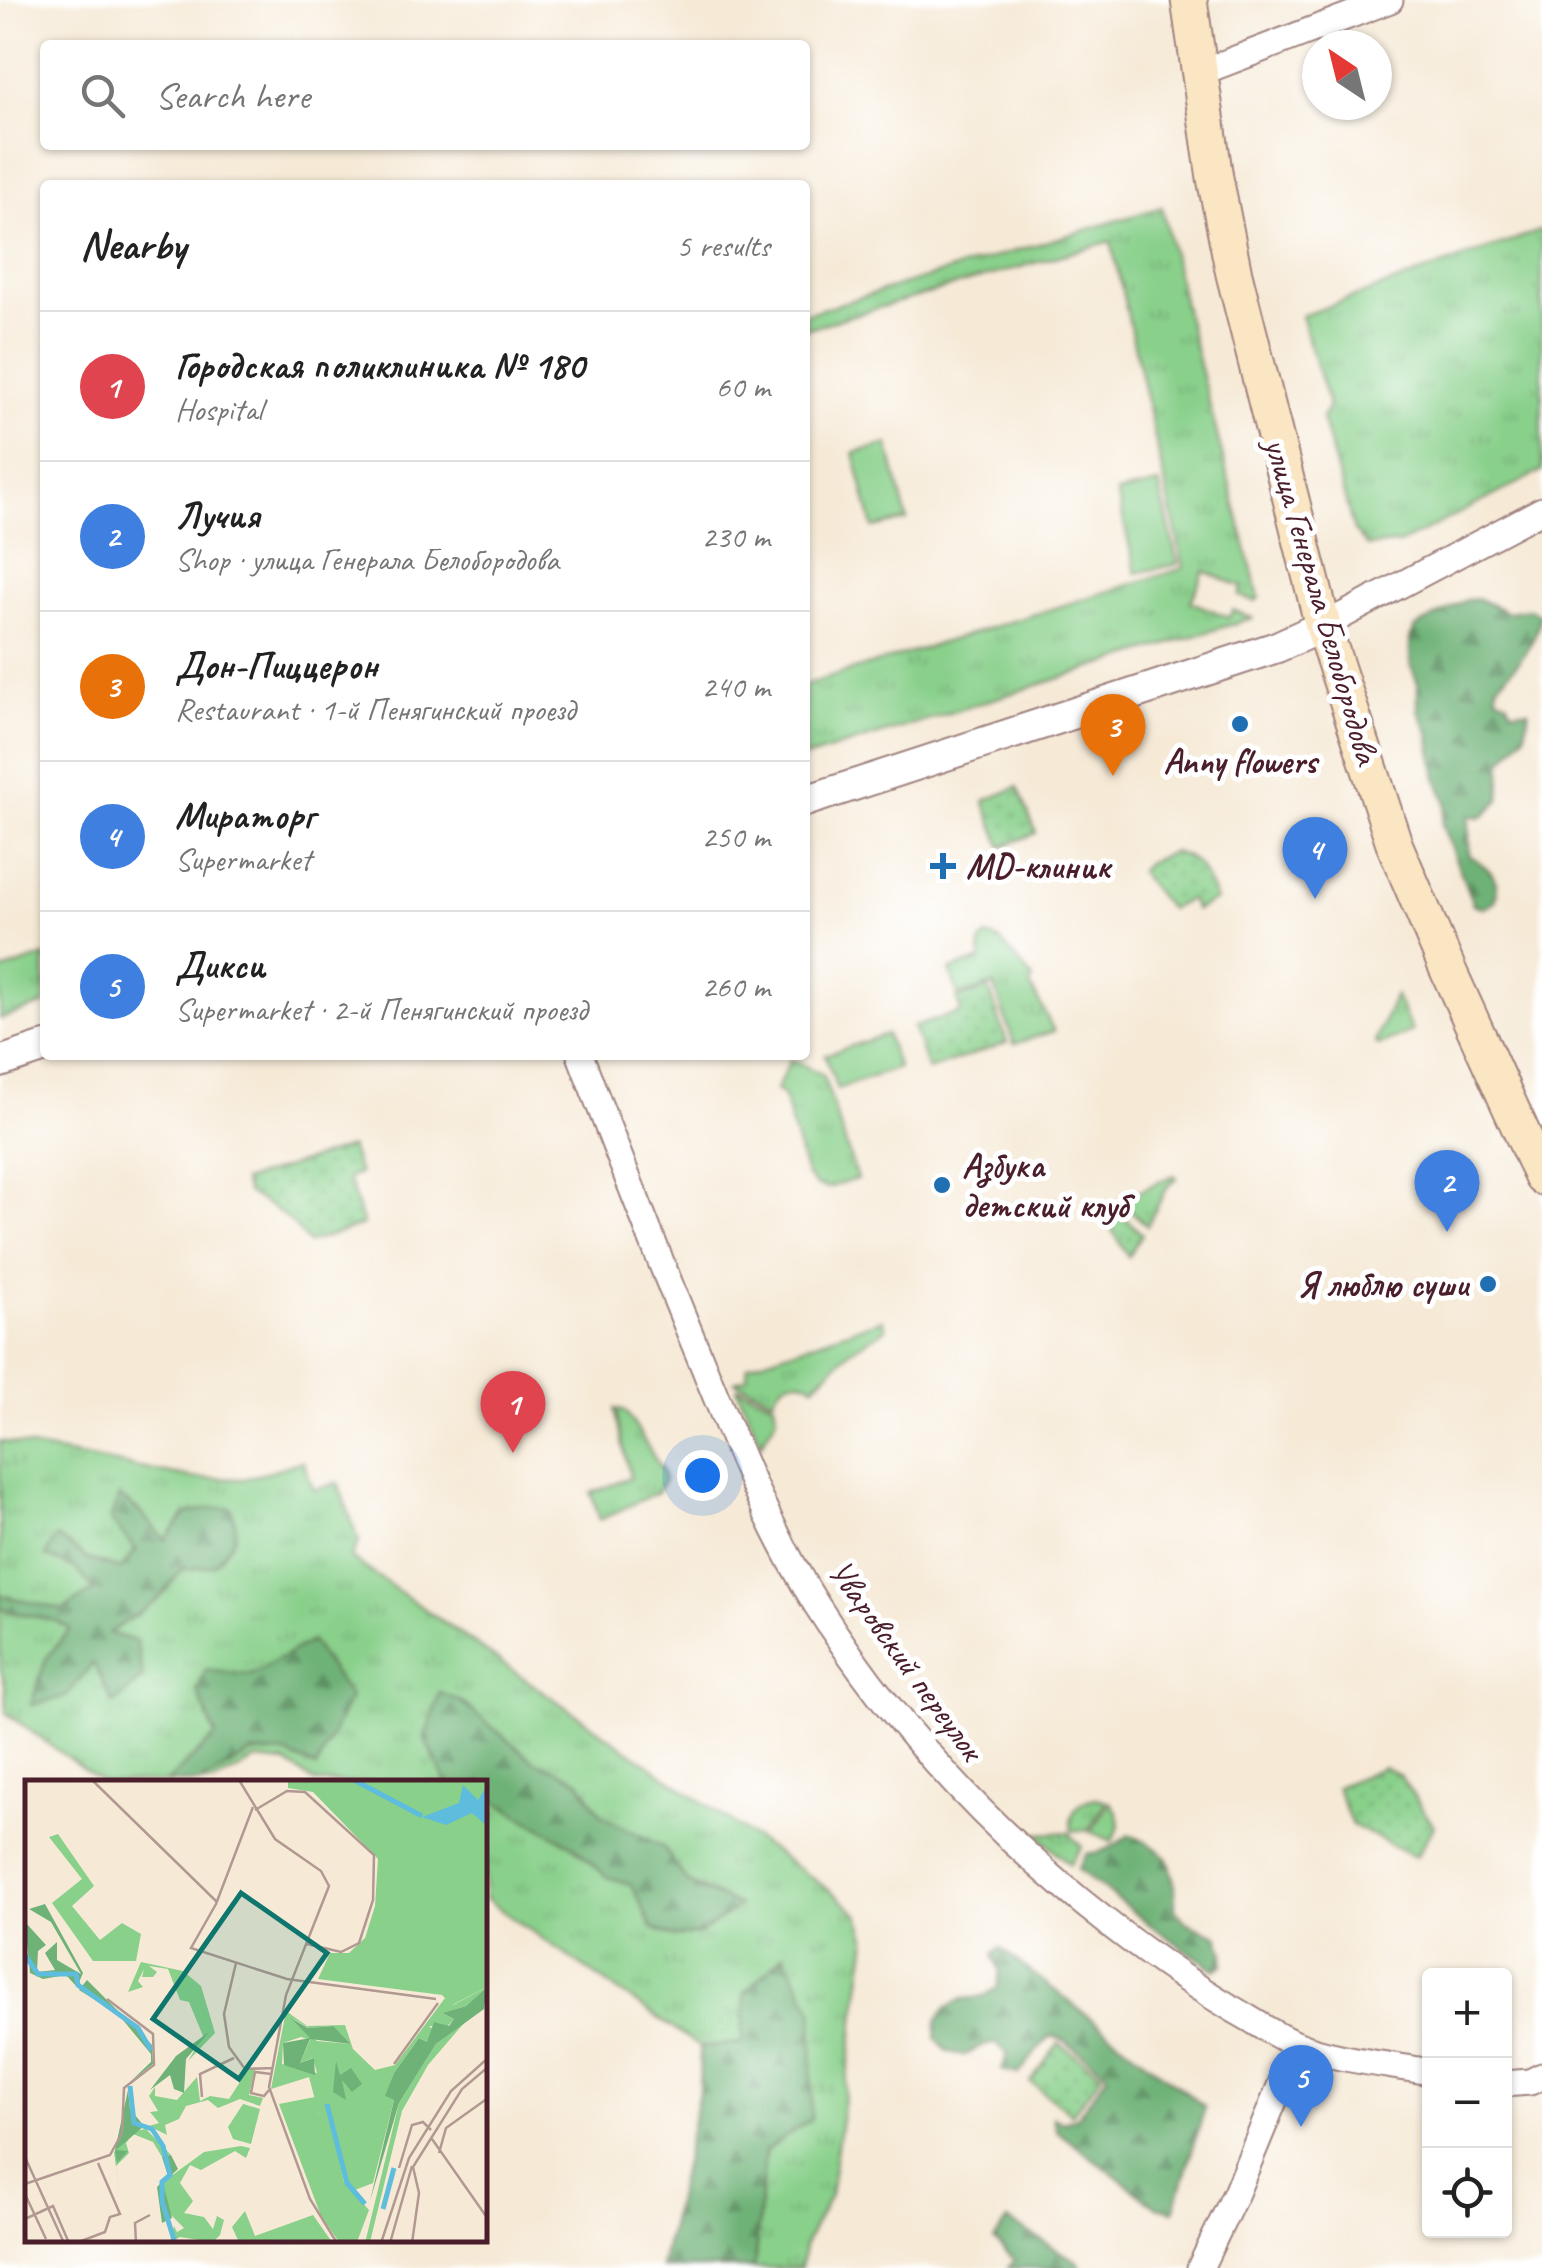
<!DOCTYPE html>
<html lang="en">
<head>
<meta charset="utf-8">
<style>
  body { margin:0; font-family:Caveat,sans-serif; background:#f2f2f2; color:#222 }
  .controls { position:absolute; right:30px; bottom:30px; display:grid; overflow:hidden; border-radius:10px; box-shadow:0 2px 8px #0004 }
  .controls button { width:90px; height:90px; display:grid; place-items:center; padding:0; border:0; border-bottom:2px solid #e0e0e0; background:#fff; color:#222; font:50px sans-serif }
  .compass { position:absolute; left:1302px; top:30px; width:90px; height:90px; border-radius:50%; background:#fff; box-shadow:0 2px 8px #0004; rotate:325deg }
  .you { position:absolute; left:702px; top:1475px; width:35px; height:35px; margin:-25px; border:8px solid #fff; border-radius:50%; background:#1a73e8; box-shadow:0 0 0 15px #1a73e833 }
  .badge { display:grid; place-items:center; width:65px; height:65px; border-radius:50%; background:#0b8043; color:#fff; font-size:32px; font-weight:700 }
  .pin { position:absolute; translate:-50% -82px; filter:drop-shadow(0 2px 5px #0008) }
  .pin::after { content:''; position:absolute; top:52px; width:35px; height:30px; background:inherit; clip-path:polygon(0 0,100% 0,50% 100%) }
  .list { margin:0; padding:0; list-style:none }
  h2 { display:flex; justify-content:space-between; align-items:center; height:130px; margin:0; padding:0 40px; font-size:42px }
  h2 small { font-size:32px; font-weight:400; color:#767676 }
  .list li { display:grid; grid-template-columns:65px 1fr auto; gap:30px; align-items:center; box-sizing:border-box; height:150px; padding:0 40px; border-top:2px solid #e0e0e0 }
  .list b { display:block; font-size:38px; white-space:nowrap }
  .list p { margin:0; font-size:32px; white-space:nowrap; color:#767676 }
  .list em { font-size:32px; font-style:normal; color:#767676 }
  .icon { flex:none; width:55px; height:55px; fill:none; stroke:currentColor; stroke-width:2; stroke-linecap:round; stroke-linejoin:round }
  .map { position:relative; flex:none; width:1542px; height:2268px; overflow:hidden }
  .search { position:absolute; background:#fff; box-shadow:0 2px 8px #0004; left:40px; top:40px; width:770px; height:110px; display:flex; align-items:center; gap:25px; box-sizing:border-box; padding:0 35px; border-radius:10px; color:#767676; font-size:38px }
  .panel { position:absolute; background:#fff; box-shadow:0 2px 8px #0004; left:40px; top:180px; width:770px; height:880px; border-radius:10px }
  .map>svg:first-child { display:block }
  .grass { fill:url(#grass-tufts); stroke:#6a785b; stroke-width:2.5 }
  .forest { fill:url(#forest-firs); stroke:#5c6851; stroke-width:2.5 }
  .park { fill:url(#park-dots); stroke:#6a785b; stroke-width:2.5 }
  .pitch { fill:#89d08b; stroke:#6a785b; stroke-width:2.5 }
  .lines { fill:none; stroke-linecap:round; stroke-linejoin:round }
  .minor-casing { stroke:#a08481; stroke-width:29 }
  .tertiary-casing { stroke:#a08481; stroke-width:34 }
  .secondary-casing { stroke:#a08481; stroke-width:39 }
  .minor { stroke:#fff; stroke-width:25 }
  .tertiary { stroke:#fff; stroke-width:30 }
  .secondary { stroke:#fbe6c3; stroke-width:35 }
  .poi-dot { fill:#1f6fb2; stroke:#fff; stroke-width:4 }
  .labels { text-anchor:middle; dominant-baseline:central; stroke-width:10; stroke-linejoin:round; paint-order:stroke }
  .street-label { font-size:35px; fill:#4a1f2b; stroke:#fff }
  .poi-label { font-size:35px; font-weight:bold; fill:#4a1f2b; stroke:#fff; text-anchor:start }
  .inset-river { fill:none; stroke:#5ebcdc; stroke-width:5 }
  .inset-road { fill:none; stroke:#b19992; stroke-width:2.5 }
  .view { fill:#0f766e; fill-opacity:0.15; stroke:#0f766e; stroke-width:5 }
  .inset-edge { fill:none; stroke:#4a1f2b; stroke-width:5 }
</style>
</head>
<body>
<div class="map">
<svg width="1542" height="2268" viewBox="0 0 1542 2268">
  <defs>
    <pattern id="grass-tufts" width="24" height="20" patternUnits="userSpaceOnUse" patternTransform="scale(2.5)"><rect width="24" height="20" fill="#89d08b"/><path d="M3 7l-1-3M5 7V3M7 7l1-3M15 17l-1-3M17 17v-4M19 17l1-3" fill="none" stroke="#78b278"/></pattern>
    <pattern id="forest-firs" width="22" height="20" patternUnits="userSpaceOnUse" patternTransform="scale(2.5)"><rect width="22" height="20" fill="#6eb277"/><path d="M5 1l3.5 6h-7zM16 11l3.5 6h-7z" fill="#5c9062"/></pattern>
    <pattern id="park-dots" width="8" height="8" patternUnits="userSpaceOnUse" patternTransform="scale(2.5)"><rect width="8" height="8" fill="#89d08b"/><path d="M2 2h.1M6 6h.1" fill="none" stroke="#78b278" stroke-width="1.8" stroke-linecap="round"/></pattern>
  </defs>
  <rect width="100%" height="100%" fill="#fff"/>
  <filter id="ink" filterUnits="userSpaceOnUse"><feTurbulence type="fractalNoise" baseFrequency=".01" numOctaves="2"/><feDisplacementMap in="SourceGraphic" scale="20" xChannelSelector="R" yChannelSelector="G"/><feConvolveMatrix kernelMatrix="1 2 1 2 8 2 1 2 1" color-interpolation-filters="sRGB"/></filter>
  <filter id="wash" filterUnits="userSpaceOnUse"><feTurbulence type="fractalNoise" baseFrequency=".0048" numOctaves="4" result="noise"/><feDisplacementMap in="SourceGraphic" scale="40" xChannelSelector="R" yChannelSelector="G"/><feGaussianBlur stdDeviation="2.25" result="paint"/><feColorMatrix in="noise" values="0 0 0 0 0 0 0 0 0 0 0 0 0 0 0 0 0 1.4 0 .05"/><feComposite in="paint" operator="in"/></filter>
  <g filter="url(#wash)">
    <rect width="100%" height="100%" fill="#f6ead7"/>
    <!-- grass -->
    <path class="grass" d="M1162,207l24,107 73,284 -4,3 -16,-5 3,-9 -38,-16 -13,31 38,15 4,-7 19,8 -447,140v-73l379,-117 -73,-327 -306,88v-15z
      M1542,230v241l-143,73 -32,2 -13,-15 -32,-113 7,-12 -28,-90z
      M986,936l14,4 33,39 -3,6 24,46 -40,13 -20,-59 -36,11 -8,-26 31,-10 -1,-16z
      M45,956v48l-45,15v-47z
      M1395,995l17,36 -34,15 -3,-4z
      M791,1059l32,16 34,104 -30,9 -11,-3 -10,-10 -23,-80 -7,-5z
      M1174,1175l3,3 -10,9 -20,39 -27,-26z
      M1110,1204l32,30 -14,23 -28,-48z
      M883,1319l3,10 -36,22 -36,35c-18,-12 -33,-6 -41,13l-38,-18 12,-4 1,-12z
      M738,1387l36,16 3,14 -16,27 -24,-55z
      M615,1409l7,1 6,5 34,55 2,10 -7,12 -57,28 -9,-27 39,-15z
      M0,1441l192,37 52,1 59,-18 11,29 24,-7 21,58 -8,17 484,336 24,21 8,24 -37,256 -26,51 -3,22h-47l31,-313 -40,38 -3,50 -42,4 -215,-148v-104l88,51 34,31 24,7 107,21 -50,-22 -25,-36 -61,-31 -24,-37 -44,-18 -74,-60 -20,-7 -15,44 20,42 7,3h-136l-30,-20 -30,-3 -42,23h-13l51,-30 34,1 29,13 -4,-125 -60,33 -54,16 20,44 -51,48h-63l-97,-70 -1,-28 -5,-17v-59l56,12 14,8 -24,30 48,4 19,41 -5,-70 48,-33 26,-31 -17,-30 -25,-28 -29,8 25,30 -15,19 -33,-10 -31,-22 -11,19 30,13 19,21 -32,20 -63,-15z
      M1096,1798l11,3 -19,30 -16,-1c-4,-17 8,-30 24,-32z
      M1110,1802c12,13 12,24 2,39l-21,-9z
      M1070,1832l3,6 9,8 -12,18 -34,-30z"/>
    <!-- forest -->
    <path class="forest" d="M1479,599l28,13 23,-3 10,6c-2,27 -24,52 -43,70v11l10,5 5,9h17l-4,24 -23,28 -2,38 -18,17 -13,-1v39c18,12 33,21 26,46l-11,7 -11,-4 -31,-79 4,-23 -9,-23 -8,-47 -11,-22v-26l-8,-22v-23l5,-11 51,-28z
      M119,1496l21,16 25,28 21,-26 25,-6h20c11,29 1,35 -17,57l-32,5 -26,31 -47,32 27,8 7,36 -29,27 -21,-41 -27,34 -35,8 15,-46 24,-30 -14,-8 -56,-12v-14l63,15 31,-20 -18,-21 -31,-13 12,-19 31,22 33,10 15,-19 -26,-30z
      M311,1641l39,56 -34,71 -30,-14 -34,-1 -51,30h-35l50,-47 -19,-45 9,-21 45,5z
      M440,1693l20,8 74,60 44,18 24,37 61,31 25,36 51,23 -40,28 -25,3 -22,-9 -21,-44 -24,-7 -34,-31 -88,-51v-12h-33l-7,-3 -20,-42z
      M1129,1835c11,1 33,16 39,26 7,13 7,35 7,49l12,13 31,13 6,16 -1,13 -8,5 -66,-46 -71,-55 8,-15c19,-2 29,-8 43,-19z
      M1000,1948l205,159 -31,104 -17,-4 -100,-76 -4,-13 11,4 13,-5 31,-43 -44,-34 -13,-4 -12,12 -20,26 -17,-4 6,-16 -12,-11 -17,4 -15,9 -17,-5 -11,-13 1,-17 10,-14 16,-8 19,-2 15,-9 3,-16 -7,-17z
      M784,1954l29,57 -2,108 -46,32 -11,117h-93l38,-176 1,-45 42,-4 3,-50z
      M1008,2221l70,41 3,6h-73l7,-8 -21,-20z"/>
    <!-- park -->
    <path class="park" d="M1018,787l18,46 -34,14 -18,-46z
      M1172,852c28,5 33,24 44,48l-21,10 -5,-11 -21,10 -30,-37 9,-10z
      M989,988l18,55 -79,27 -15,-43 48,-15 -4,-13z
      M350,1147l9,27 -11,4 15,47 -55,18c-17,-25 -35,-36 -61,-50l-4,-12z
      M1384,1767l16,9 34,50 -18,31 -64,-32 -16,-38z
      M1059,2043l43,31 -30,40 -42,-32z"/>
    <!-- pitch -->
    <path class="pitch" d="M888,444l19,76 -34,8 -19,-75z
      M1159,484l19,80 -42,9 -19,-80z
      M886,1034l12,34 -61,21 -12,-34z"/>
  </g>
  <g filter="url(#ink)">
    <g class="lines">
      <defs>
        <path id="minor" d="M1199,73l191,-73
          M1323,626l219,-116
          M580,1055c40,104 80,207 123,310 33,81 66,164 113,239 80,126 178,231 296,322 44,34 89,65 138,93 15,9 30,19 46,25 38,16 93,20 134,28
          M1504,2084l26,-2 12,-6
          M1200,2268l36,-75 61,-148"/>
        <path id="tertiary" d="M805,801l472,-154 46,-21
          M0,1062l45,-15"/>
        <path id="secondary" d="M1189,0l26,178 19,96 89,352 72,220 53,124 94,207"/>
      </defs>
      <!-- minor casing -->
      <use href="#minor" class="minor-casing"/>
      <!-- tertiary casing -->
      <use href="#tertiary" class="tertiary-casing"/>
      <!-- secondary casing -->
      <use href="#secondary" class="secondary-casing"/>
      <!-- minor -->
      <use href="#minor" class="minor"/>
      <!-- tertiary -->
      <use href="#tertiary" class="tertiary"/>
      <!-- secondary -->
      <use href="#secondary" class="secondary"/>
    </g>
  </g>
  <!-- markers -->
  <g class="poi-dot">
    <circle cx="1240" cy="724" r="10"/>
    <path d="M938 851h10v10h10v10h-10v10h-10v-10h-10v-10h10z"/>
    <circle cx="942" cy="1185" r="10"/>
    <circle cx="1488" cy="1284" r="10"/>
  </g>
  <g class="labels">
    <!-- street labels -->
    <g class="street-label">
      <text transform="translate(1322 601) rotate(74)">улица Генерала Белобородова</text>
      <text transform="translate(906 1660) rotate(54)">Уваровский переулок</text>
    </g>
    <!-- poi labels -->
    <g class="poi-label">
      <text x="1240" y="761" text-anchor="middle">Anny flowers</text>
      <text x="966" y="866">MD-клиник</text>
      <text x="962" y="1165">Азбука<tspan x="962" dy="40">детский клуб</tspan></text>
      <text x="1468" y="1284" text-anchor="end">Я люблю суши</text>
    </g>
  </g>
  <!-- overview -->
  <g transform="translate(25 1780)">
    <rect width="462" height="462" fill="#f6ead7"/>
    <path d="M33,54l36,52 -22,20 28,34 22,-17 19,11 -5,27h-43l-41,-58 30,-24 -33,-42zM116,182l42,9 18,15 14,47 -27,28 15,-25 -14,-34 -9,-2 -12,-31 -19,-3 8,6 -4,5h-11l2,-8 -6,12 5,6 -15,5zM462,207l-21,19 -24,7 12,6 -7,8 -18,-1 6,5 -8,11 -8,-4 -25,35 -8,23 8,4 -21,83 -23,9 -20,-76 -11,-1 -10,-38 -38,12 15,-78 21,15 38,-1 8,24 22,21 20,-5 50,-67 8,7zM267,238l17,10 23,-2 19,18 -34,-3zM276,257l9,3 -10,23 13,-5 4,15 -35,-9 1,-21zM439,243l-36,42 -26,46 -32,131 -5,1 34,-140 37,-59zM236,287l-6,1 -6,27 14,3 -3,8 -20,-7 -22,9 -10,-8 -22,6 -7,13 -14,6 2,10 -18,-9 10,-3 -9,-11 8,-1 -9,-15 6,-9v9l22,4 20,-23 3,24 10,-5 19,3 20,-31zM218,324l17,5 -9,35 -18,-5 -5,-12zM121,349l25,26 -9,2 -9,-15 -20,-8 -7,9 3,10 -13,13 5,38 -7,-52 21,-21zM216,366l9,2 -4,10 -11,-7 -34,19 -11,-5 -10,18 13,18 -9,12 20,4 9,12 4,-13 7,4 -4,15 -7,7 -33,-5 -10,5 4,-16 3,6 7,-4 -16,-16 -5,-30 41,-30z" fill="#89d08b" fill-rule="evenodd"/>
    <path d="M20,124l38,69 -6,14 -11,-12 -23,4 -13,-6 -5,-51 21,23 -8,6 -1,21 18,-2 -10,-17 12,-11v18l24,14 -30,-52 -22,-13zM62,200l65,65 1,19 -23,18 21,-20v-8l-33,-40 -39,-24zM462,207l-3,22 -48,35 -37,59 -29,98 24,-101 -9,-4 9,-23 25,-35 8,4 7,-20 15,4 5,-7 -12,-6 24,-7zM266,238l17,10 25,-2 18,18 -41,-5 -10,24 14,-5 1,17 -31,-10 -1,-22 27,-5zM184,252l-23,27 -2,34 -10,-4 -4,-14 -20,15 26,-34zM311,281l4,14 11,-7 11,16 -10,8 -10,-12 4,20 -13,-8zM103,310l2,19 14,17 -28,24 12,1 -11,12 -2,-13zM146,375l7,14 -15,14 9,35 -10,5 -5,-36 11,-11 -6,-19z" fill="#6eb277"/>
    <path d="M290,317l4,18h11l14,67 25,28 -12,32h-18l-18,-26 -42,-112zM220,431l10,25 58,-21 19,27 -94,-2 -6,-13z" fill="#89d08b"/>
    <path d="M263,0h199v207l-35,18 -10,-10 -124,-16 12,-26h19l16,-15 10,-32 3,-47 -65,-67 -25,-4z" fill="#89d08b"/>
    <path d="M438,5l15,15 9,-14v40l-15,-13 -26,12 -24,-8 37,-14z" fill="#5ebcdc"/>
    <path class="inset-river" d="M329,0l68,36M0,175l13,19h38l2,11 60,43 13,22M105,306l4,37 18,6 11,17 7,29 -8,7v19l13,42M302,324l20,79 18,21M358,429l11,-41"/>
    <path class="inset-road" d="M67,0l125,122M214,0l36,59 46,32 8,15 -43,109 -17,92 41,112 27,44M228,27l-37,97 -25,44 96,31 149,20M230,30l32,-19 18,1 69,63 -1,45 -14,43 -18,9 -34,-8M211,183l-12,51 5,33 16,22 27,-1M369,284l44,-61M244,310l-5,6 -13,-3 4,-21 16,2M177,317l-2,-23 34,-16M407,359l56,80M414,373l7,-25 42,-30M0,377l39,86M374,388l13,-43 11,-3 8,8M0,404l85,-29 12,-22 2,-45 30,-23 -1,-31 -46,-35M0,414l21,45M0,439l28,-13 16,37M51,463l29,-11 5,-15 10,-3 -22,-51M111,463l-1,-20 15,-8M356,463l28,-85 42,-67 37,-33M365,463l22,-77M387,463l7,-50 -6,-26 49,-78 26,-22"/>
    <path class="view" d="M216,113l86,60 -88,126 -86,-60z"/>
    <rect width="462" height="462" class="inset-edge"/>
  </g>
</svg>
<div class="controls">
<button>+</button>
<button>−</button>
<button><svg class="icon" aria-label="locate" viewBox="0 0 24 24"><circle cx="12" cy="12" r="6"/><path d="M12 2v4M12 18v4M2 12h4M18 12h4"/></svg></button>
</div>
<svg class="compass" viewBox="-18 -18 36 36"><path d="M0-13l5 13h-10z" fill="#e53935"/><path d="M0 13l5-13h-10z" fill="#767676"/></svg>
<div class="you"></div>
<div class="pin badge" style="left:513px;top:1453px;background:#e0444e">1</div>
<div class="pin badge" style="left:1447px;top:1232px;background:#3f7fe0">2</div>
<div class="pin badge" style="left:1113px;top:776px;background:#e8710a">3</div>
<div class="pin badge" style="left:1315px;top:899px;background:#3f7fe0">4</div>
<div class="pin badge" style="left:1301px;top:2127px;background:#3f7fe0">5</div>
<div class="search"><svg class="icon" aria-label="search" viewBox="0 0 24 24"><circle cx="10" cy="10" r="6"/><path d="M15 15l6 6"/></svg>Search here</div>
<section class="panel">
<h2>Nearby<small>5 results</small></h2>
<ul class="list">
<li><span class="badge" style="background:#e0444e">1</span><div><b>Городская поликлиника № 180</b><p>Hospital</p></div><em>60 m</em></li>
<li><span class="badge" style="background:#3f7fe0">2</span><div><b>Лучия</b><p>Shop · улица Генерала Белобородова</p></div><em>230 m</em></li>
<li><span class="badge" style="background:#e8710a">3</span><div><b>Дон-Пиццерон</b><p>Restaurant · 1-й Пенягинский проезд</p></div><em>240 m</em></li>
<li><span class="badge" style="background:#3f7fe0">4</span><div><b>Мираторг</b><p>Supermarket</p></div><em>250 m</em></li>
<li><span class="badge" style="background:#3f7fe0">5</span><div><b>Дикси</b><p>Supermarket · 2-й Пенягинский проезд</p></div><em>260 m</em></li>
</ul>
</section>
</div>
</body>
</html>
